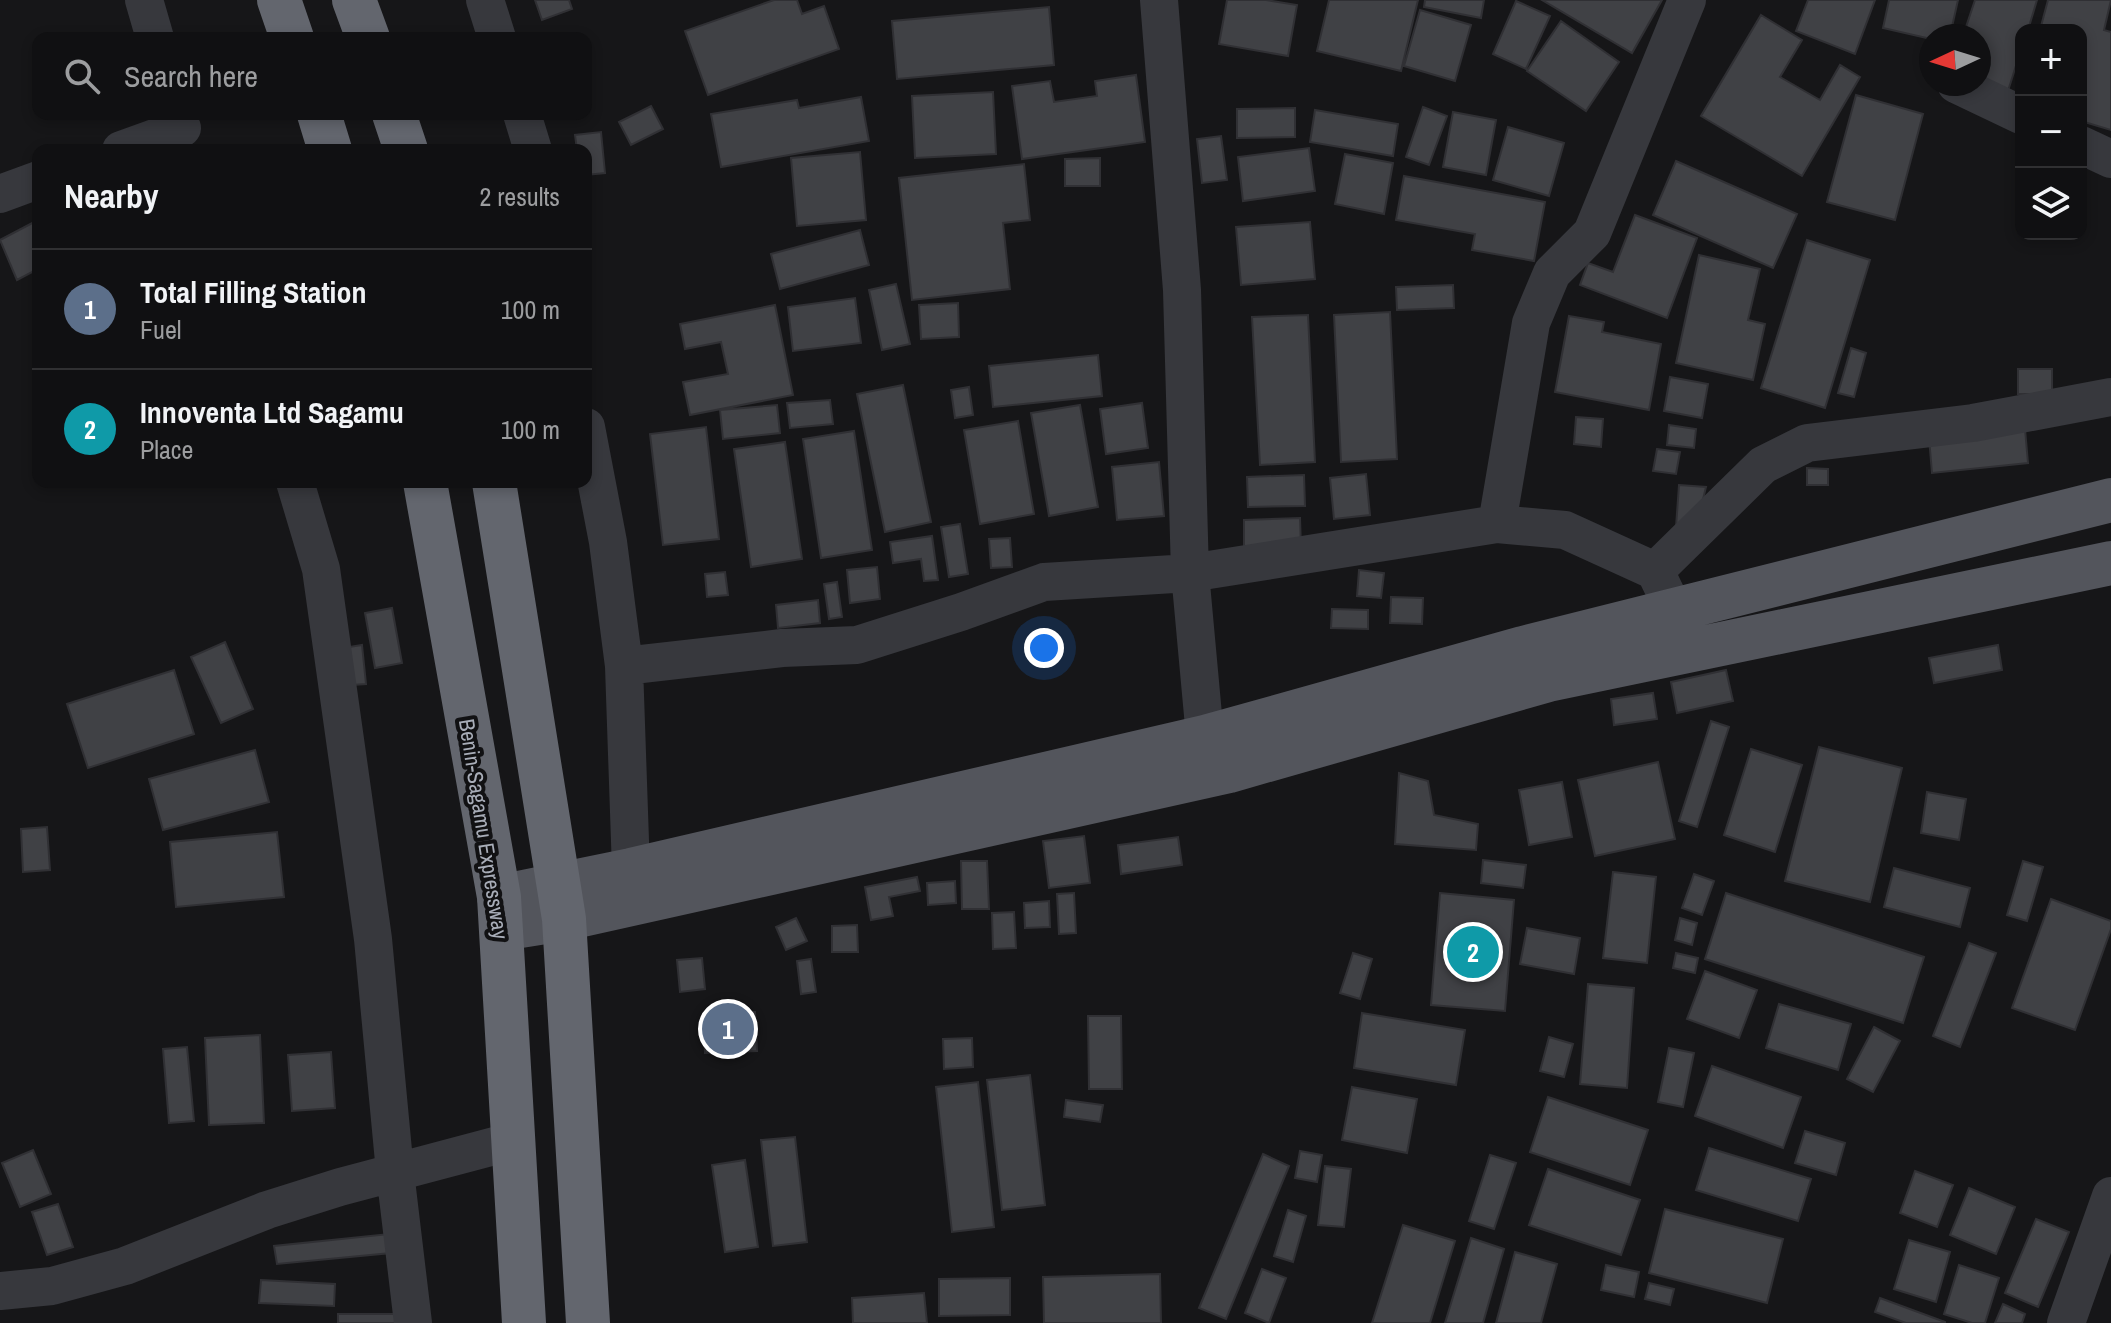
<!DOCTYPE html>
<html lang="en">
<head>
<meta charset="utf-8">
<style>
  body { margin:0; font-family:"Archivo Narrow",sans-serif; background:#1e1e20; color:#f1f3f6 }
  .controls { position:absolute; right:24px; top:24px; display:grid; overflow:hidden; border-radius:16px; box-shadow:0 4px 12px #0003 }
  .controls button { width:72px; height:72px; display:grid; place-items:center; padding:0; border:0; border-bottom:2px solid #303032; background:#101012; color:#f1f3f6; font:40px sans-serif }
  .compass { position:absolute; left:1919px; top:24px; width:72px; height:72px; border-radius:50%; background:#101012; box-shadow:0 4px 12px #0003; rotate:266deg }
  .you { position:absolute; left:1044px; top:648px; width:28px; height:28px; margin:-20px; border:6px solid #fff; border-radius:50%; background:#1a73e8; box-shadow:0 0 0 12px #1a73e833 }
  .badge { display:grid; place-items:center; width:52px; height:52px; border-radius:50%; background:#f2b134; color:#fff; font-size:26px; font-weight:700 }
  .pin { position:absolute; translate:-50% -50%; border:4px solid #fff; box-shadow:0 2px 8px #0006 }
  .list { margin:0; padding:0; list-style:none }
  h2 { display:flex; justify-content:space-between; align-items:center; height:104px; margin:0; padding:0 32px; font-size:34px }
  h2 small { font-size:26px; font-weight:400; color:#9c9d9f }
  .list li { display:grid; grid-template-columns:52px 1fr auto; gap:24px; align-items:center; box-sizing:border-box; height:120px; padding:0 32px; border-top:2px solid #303032 }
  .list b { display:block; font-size:30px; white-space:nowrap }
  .list p { margin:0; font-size:26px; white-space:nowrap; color:#9c9d9f }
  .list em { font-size:26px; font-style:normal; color:#9c9d9f }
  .icon { flex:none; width:44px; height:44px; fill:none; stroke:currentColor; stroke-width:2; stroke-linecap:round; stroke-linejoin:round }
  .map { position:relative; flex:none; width:2111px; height:1323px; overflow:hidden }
  .search { position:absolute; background:#101012; box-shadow:0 4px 12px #0003; left:32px; top:32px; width:560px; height:88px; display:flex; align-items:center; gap:20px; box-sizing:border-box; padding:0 28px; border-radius:16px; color:#9c9d9f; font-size:30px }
  .panel { position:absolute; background:#101012; box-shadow:0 4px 12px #0003; left:32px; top:144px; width:560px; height:344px; border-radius:16px }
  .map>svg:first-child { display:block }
  .building { fill:#404145; stroke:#303034; stroke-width:2 }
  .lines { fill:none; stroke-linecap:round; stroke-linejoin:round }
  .minor { stroke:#37383d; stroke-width:38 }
  .major { stroke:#53555c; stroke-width:44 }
  .highway { stroke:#63666e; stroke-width:44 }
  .labels { text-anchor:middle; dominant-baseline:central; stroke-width:8; stroke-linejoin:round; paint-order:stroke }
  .street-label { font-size:22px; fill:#a8adb8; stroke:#111113 }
</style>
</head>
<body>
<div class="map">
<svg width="2111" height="1323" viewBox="0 0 2111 1323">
  <rect width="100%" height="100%" fill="#161618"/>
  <!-- building -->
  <path class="building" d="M535,0h34l3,9 -30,11z
    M774,0h23l5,14 22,-8 15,43 -131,46 -23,-64z
    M1227,0h39l31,5 -9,51 -69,-12z
    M1329,0h89l-17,71 -84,-20z
    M1425,0h59l-3,18 -57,-11z
    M1542,0h120l-30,53z
    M1808,0h67l-20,54 -59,-23z
    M1889,0h69l-8,36h-19v3l-48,-11z
    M1975,0h62l-9,30h-7v20l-14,44 -28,-10v-48h-16z
    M2048,0h63l-7,30 7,2v98l-30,-9v-91h-41z
    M1516,1l34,15 -24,53 -33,-15z
    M1049,7l5,58 -157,14 -5,-58z
    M1420,10l51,15 -16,56 -51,-15z
    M1761,15l41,25 -22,37 40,23 20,-35 20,12 -58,99 -101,-60z
    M1561,21l58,41 -33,49 -59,-40z
    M1136,75l9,67 -123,17 -10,-73 38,-5 4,21 43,-6 -2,-15z
    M993,92l3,62 -81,4 -3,-62z
    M1856,95l67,19 -28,106 -68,-18z
    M861,97l8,44 -148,26 -10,-53 86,-14 2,8z
    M651,106l12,23 -32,16 -12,-23z
    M1423,107l24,9 -18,49 -23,-8z
    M1295,108v29l-58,1v-29z
    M1315,110l83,14 -5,32 -83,-14z
    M1453,112l43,8 -10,55 -43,-8z
    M1508,127l56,16 -15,53 -56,-16z
    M601,132l4,41 -19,2v-25h-9l-2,-15z
    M1221,136l6,44 -25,3 -5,-44z
    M1309,148l6,43 -72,10 -5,-44z
    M860,152l6,68 -69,6 -6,-68z
    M1345,154l48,9 -9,51 -49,-10z
    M1100,158v28h-35v-27z
    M1676,161l121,53 -24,54 -120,-53z
    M1024,164l6,56 -27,3 7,66 -98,11 -13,-122z
    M1404,176l141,26 -11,59 -62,-11 3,-16 -79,-14z
    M1635,215l62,23 -30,80 -87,-33 8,-22 25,9z
    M38,220v49l-21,11 -17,-40z
    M1310,222l5,57 -74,6 -5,-58z
    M860,230l9,35 -89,24 -9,-35z
    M1807,240l63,20 -45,148 -64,-20z
    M1699,255l61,14 -12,51 17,4 -12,56 -77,-17z
    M896,284l14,60 -28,6 -13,-60z
    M1453,285l1,23 -57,2 -1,-23z
    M855,298l6,45 -68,8 -5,-44z
    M958,303l1,34 -38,2 -2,-34z
    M775,305l18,90 -103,20 -7,-33 45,-8 -7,-32 -36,7 -5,-25z
    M1390,312l7,147 -56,3 -7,-147z
    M1308,315l7,147 -55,3 -8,-148z
    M1569,316l35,6 -2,10 59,12 -12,66 -94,-18z
    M1851,348l15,5 -12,44 -16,-4z
    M1098,355l4,41 -109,11 -4,-41z
    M2018,369h34v25h-34z
    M1670,377l38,7 -6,34 -38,-7z
    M903,385l28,137 -46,10 -28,-138z
    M969,387l4,28 -18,3 -4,-28z
    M830,400l3,24 -43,4 -3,-25z
    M1142,403l6,45 -42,6 -6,-45z
    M777,405l3,28 -57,6 -3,-29z
    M1080,405l18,102 -49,9 -18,-103z
    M1576,417l27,2 -2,28 -27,-3z
    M1018,421l16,93 -54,10 -16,-94z
    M1669,425l27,4 -2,19 -27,-3z
    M706,427l13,112 -56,6 -13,-111z
    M2025,429l3,34 -96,10 -3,-35z
    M854,431l18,119 -51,8 -18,-119z
    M785,442l17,117 -51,8 -17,-118z
    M1657,449l23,3 -4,22 -23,-3z
    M1159,462l5,54 -47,4 -5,-53z
    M1807,468l21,1v16h-21z
    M1366,474l4,41 -36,4 -4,-41z
    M1304,475l1,31 -57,1 -1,-30z
    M1679,485l27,2 -8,33 -22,7z
    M1300,518l1,29 -57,2v-29z
    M960,524l8,50 -19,3 -8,-50z
    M932,536l6,44 -14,1 -3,-22 -28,4 -3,-21z
    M1010,538l2,29 -21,1 -2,-29z
    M877,567l3,32 -30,4 -3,-33z
    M1359,570l25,3 -3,25 -24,-2z
    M725,572l3,23 -21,2 -2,-23z
    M837,582l5,35 -13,2 -5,-35z
    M1391,597l32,1 -1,26 -32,-1z
    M818,600l2,23 -42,5 -2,-23z
    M392,608l10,55 -27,5 -10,-55z
    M1332,609l36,1v19l-37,-1z
    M225,642l28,67 -32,14 -30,-66z
    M362,645l4,39 -14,1 -3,-38z
    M1998,645l4,25 -68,13 -5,-25z
    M174,670l20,64 -106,34 -21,-64z
    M1726,670l7,31 -56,12 -6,-31z
    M1653,693l4,26 -43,6 -3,-26z
    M1711,721l18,6 -32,100 -18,-6z
    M1819,747l83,21 -32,134 -85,-21z
    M1751,749l51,16 -27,87 -51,-17z
    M255,750l14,52 -106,28 -14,-51z
    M1658,762l17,77 -80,17 -17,-76z
    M1399,773l29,8 6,34 44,9 -2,26 -81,-6z
    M1562,782l10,55 -43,8 -10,-55z
    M1927,792l39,7 -7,41 -38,-7z
    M47,827l3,43 -27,2 -2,-43z
    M277,832l7,65 -108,10 -6,-65z
    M1084,836l6,47 -41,5 -6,-47z
    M1178,837l4,28 -61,9 -3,-29z
    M1483,860l43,5 -3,23 -42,-5z
    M961,861h26l2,48h-27z
    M2023,861l20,6 -16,54 -20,-6z
    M1894,868l76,20 -10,39 -76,-20z
    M1613,872l43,5 -9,86 -44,-5z
    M1694,874l20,7 -12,34 -20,-7z
    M917,877l3,14 -31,6 4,19 -22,4 -6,-33z
    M955,881l1,22 -28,2 -1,-22z
    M1074,893l2,40 -17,1 -2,-40z
    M1440,893l74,7 -9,111 -74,-6z
    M1726,893l198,64 -21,66 -198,-64z
    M2051,899l60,22v8l-36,101 -63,-22z
    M1049,901l1,26 -25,1 -1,-25z
    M1014,912l2,36 -23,1 -1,-36z
    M796,918l11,23 -21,9 -10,-23z
    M1680,918l17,5 -5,22 -17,-5z
    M857,925l1,27h-26v-26z
    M1527,928l53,10 -6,36 -54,-10z
    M1969,943l27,10 -36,94 -27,-11z
    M1353,953l19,6 -12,40 -20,-6z
    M1676,953l22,5 -3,15 -22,-5z
    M702,958l3,31 -25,3 -3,-32z
    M811,959l5,33 -15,2 -4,-33z
    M1705,971l52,19 -18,48 -52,-19z
    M1588,984l46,4 -7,100 -47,-4z
    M1779,1004l72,20 -13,46 -72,-22z
    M755,1012l2,39 -52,2 -2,-39z
    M1362,1013l103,17 -9,55 -102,-17z
    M1088,1016h33l1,73h-33z
    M1874,1027l26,14 -27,51 -26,-13z
    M260,1035l4,88 -55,2 -4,-87z
    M1549,1037l24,7 -9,33 -24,-6z
    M972,1038l1,29 -29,2 -1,-30z
    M187,1047l7,74 -25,2 -6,-74z
    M1669,1048l25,5 -11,54 -25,-5z
    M331,1052l4,56 -43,3 -4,-56z
    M1712,1066l89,31 -18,51 -88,-32z
    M1030,1075l15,130 -43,5 -15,-130z
    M978,1082l16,145 -42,5 -16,-145z
    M1352,1087l65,12 -10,54 -65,-13z
    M1548,1097l100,33 -18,55 -100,-33z
    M1066,1100l37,5 -3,17 -36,-5z
    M1805,1131l40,12 -9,32 -41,-12z
    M795,1137l12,105 -34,4 -12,-106z
    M1709,1148l102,31 -13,42 -102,-31z
    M33,1150l18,44 -31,13 -18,-44z
    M1300,1151l22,4 -5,27 -22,-4z
    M1263,1154l26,12 -63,153 -27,-11z
    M1490,1155l26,8 -22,66 -25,-8z
    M745,1160l13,87 -33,5 -13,-87z
    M1325,1166l26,3 -7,58 -26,-2z
    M1548,1169l92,31 -19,55 -92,-30z
    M1915,1171l38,14 -16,42 -37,-14z
    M1969,1188l46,19 -19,47 -46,-19z
    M58,1204l15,43 -26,8 -15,-43z
    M1665,1209l118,30 -16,64 -118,-30z
    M1288,1210l18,6 -13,46 -19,-6z
    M2036,1219l33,13 -31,75 -33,-14z
    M1403,1225l52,16 -25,82h-58z
    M389,1234l2,19 -114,11 -3,-18z
    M1471,1238l33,11 -21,74h-38z
    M1909,1240l41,12 -14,50 -42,-13z
    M1515,1252l42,12 -16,59h-45z
    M1606,1265l33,7 -5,25 -33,-7z
    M1959,1265l40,13 -14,45h-13l-28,-9z
    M1262,1269l24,9 -17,45 -24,-10z
    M1160,1274l1,49h-117l-1,-46z
    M1010,1278v37l-71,1v-37z
    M261,1280l74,4 -1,22 -75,-3z
    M1649,1283l25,6 -4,16 -25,-6z
    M924,1293l3,30h-74l-1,-25z
    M1880,1298l65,24v1h-39l-31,-11z
    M2003,1304l22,10 -3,9h-27z
    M338,1314h58v9h-58z"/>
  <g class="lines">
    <!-- minor -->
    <path class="minor" d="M144,0l11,38
      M485,0l12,38
      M1159,0l23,290 8,283 15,164
      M1956,84l65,31
      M522,114l11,36
      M2081,145l30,14
      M121,150l61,-22
      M0,194l38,-14
      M586,427l22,115 16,124 7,204
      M295,482l26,87 52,370 22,233 18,151
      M1497,524l34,-201 21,-50 40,-40 95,-233
      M1655,571l108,-106 44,-22 166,-20 138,-26
      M624,666l158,-18 75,-3 104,-33 83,-30 146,-9 307,-49 68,6 90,41 19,39
      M0,1291l52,-5 73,-20 142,-56 73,-23 173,-46
      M2066,1323l45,-127"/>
    <!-- major -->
    <path class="major" d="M499,897l132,-27 574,-133 318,-89 588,-148
      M502,929l62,-10 665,-148 319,-91 563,-117"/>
    <!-- highway -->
    <path class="highway" d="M279,0l13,38
      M354,0l14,38
      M319,114l11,36
      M394,114l12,36
      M425,482l74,415 25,426
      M494,482l70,437 24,404"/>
  </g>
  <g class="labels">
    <!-- street labels -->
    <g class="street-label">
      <text transform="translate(484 829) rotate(81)">Benin-Sagamu Expressway</text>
    </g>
  </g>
</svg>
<div class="controls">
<button>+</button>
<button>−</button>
<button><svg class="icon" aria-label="layers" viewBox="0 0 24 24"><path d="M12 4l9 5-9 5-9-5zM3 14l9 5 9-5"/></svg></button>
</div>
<svg class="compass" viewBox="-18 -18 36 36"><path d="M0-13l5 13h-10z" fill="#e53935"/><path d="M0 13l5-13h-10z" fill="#9c9d9f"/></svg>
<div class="you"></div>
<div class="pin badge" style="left:728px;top:1029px;background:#5c6f8a">1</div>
<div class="pin badge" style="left:1473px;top:952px;background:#0f9aa8">2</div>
<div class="search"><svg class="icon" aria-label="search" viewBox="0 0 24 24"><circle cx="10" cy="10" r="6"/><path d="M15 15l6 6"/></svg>Search here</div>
<section class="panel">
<h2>Nearby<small>2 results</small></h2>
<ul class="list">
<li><span class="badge" style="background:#5c6f8a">1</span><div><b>Total Filling Station</b><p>Fuel</p></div><em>100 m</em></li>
<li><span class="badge" style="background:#0f9aa8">2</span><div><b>Innoventa Ltd Sagamu</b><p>Place</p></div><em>100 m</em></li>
</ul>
</section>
</div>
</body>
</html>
